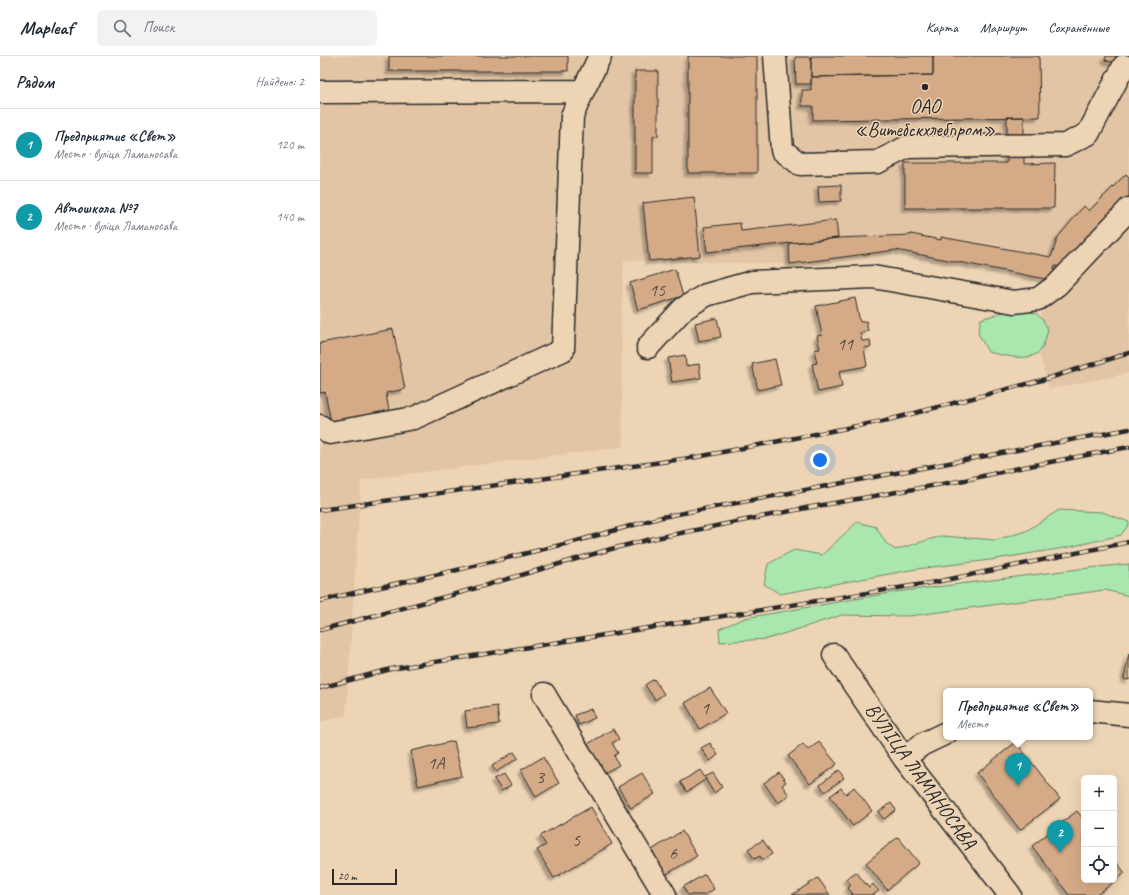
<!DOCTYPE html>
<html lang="ru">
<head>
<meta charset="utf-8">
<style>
  body { margin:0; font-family:Caveat,sans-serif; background:#f2f2f3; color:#1f2937 }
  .controls { position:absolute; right:12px; bottom:12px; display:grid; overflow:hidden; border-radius:6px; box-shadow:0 4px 16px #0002 }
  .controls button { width:36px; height:36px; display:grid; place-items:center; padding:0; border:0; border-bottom:1px solid #e0e1e3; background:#fff; color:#1f2937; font:20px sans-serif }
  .scale { position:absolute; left:12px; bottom:10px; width:65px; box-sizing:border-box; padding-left:4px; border:2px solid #2b2b2b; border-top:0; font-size:11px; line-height:14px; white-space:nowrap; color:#2b2b2b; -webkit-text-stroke:3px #edd4b5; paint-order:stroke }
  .you { position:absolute; left:500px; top:404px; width:14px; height:14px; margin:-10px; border:3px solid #fff; border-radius:50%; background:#1a73e8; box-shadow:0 0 0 6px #1a73e833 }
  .badge { display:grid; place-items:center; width:26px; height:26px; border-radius:50%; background:#db2777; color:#fff; font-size:13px; font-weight:700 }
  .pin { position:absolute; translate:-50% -33px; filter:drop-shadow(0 1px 2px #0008) }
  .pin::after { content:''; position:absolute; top:21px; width:14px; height:12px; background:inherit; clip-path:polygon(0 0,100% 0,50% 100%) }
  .popup { position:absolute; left:623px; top:632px; width:150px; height:52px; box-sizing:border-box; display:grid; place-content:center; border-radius:6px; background:#fff; filter:drop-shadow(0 1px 3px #0005); font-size:13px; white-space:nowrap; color:#747a83 }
  .popup b { font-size:15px; color:#1f2937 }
  .popup::after { content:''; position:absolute; left:50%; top:100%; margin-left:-8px; border:8px solid transparent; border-top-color:#fff }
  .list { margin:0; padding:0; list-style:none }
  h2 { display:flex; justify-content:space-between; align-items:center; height:52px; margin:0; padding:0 16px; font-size:17px }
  h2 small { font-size:13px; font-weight:400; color:#747a83 }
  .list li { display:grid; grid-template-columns:26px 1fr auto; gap:12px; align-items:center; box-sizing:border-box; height:72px; padding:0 16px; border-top:1px solid #e0e1e3 }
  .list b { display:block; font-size:15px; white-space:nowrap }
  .list p { margin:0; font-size:13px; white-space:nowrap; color:#747a83 }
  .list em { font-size:13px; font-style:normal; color:#747a83 }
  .icon { flex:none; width:22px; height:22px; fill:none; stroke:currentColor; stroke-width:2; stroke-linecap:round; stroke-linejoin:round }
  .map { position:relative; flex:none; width:809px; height:839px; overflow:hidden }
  header { display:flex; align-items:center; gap:24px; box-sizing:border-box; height:56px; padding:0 20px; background:#fff; border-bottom:1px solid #e0e1e3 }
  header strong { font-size:19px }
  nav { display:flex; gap:22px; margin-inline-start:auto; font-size:14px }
  .search { width:280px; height:36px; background:#f2f2f3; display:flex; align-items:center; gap:10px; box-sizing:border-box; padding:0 14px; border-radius:6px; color:#747a83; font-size:15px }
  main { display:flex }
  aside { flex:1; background:#fff }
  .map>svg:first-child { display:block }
  .built { fill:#e2c5a5 }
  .green { fill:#aae7ae; stroke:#6a896c }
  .building { fill:#d5ab87; stroke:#2b2b2b; filter:url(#shadow) }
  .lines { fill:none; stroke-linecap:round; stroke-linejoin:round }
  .minor-casing { stroke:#2b2b2b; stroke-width:25 }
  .minor { stroke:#edd4b5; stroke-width:22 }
  .rail-casing { stroke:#2b2b2b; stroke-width:4.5 }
  .rail { stroke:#edd4b5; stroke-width:3; stroke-dasharray:9; stroke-linecap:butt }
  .poi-dot { fill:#2b2b2b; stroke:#edd4b5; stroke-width:1.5 }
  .labels { text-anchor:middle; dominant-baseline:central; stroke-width:3; stroke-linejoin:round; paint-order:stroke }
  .number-label { font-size:18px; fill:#564b42 }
  .poi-label { font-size:20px; fill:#2b2b2b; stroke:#edd4b5 }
  .street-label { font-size:20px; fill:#2b2b2b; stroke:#edd4b5 }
</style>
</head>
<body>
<header>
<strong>Mapleaf</strong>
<div class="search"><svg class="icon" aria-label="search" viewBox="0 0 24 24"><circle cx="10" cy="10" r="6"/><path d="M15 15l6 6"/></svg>Поиск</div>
<nav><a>Карта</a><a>Маршрут</a><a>Сохранённые</a></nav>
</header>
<main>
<aside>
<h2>Рядом<small>Найдено: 2</small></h2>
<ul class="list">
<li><span class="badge" style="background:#0f9aa8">1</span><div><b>Предприятие «Свет»</b><p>Место · вуліца Ламаносава</p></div><em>120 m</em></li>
<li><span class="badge" style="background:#0f9aa8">2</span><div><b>Автошкола №7</b><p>Место · вуліца Ламаносава</p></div><em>140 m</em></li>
</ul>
</aside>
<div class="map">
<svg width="809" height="839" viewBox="0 0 809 839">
  <defs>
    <filter id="shadow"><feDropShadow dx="-3.5" dy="3.5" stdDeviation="1" flood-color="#0004"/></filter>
  </defs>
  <rect width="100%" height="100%" fill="#edd4b5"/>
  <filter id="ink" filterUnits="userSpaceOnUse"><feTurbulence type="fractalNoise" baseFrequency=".025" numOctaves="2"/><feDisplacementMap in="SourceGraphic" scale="8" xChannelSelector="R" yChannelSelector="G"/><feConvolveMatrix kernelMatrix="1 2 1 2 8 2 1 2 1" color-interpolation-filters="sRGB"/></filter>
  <g filter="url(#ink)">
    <!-- built -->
    <path class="built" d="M0,0h809v144l-64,67 -10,-1 -4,14 -155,-30 -106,14 -166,-4 -3,63 2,124 -262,33 -15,235 -26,7z
      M809,172v145l-80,16 -15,-56 11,-28 56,-49z"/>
    <!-- green -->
    <path class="green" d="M693,253c20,3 26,1 35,21 -2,6 -4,16 -8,21 -11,12 -38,4 -52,1l-10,-19 3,-14z
      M739,454l43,2 27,10v2l-8,11 -51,12 -80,13 -74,9 -136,25 -16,-10 4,-20 26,-14 28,5 35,-33 19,5 10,16 9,7 46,-14 55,4 30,-9z
      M809,508v32l-24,-6 -196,26 -67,-1 -75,24 -47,3 -1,-13 26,-11 151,-26 183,-23z"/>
    <!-- building -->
    <path class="building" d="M69,0h179v15h-179z
      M368,0h69v117h-69z
      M491,0h122v19l-122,2z
      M613,0h106l1,61 -227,3v-14h-11v-16h9v-13l122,-2z
      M786,0h23v11l-24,-7z
      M475,1h16v27h-15z
      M315,15h23v65h-5v37h-18z
      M687,61h17v47l31,-1 -1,45h-149v-45h102z
      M806,118l3,3v23l-64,67 -10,-1 -4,14 -155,-30 -106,14 -1,-21 49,-5 73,-3v-1l30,6v-3l110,20 7,-20 26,-31 5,5z
      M521,129v16l-22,1 -1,-16z
      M374,141l6,59 -51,5 -6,-58z
      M516,164l2,18 -131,14 -3,-25 36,-4 1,8z
      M355,213l8,27 -45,14 -8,-27z
      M535,242l5,24 6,-1 2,10 -8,2 2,8 8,-1 1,7 -7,1 3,18 -28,5 3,16 -24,5 -6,-28 5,-1 -3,-13 6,-1 -3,-13 5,-1 -6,-29z
      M397,262l4,19 -22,4 -4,-18z
      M73,273l12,60 -19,4 3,18 -58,11 -6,-30 -5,1v-50z
      M365,299l1,11 13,-2 2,14 -29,4 -4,-24z
      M455,303l6,26 -23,5 -6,-26z
      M809,597v27l-5,-1z
      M334,623l10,15 -9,6 -10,-15z
      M390,632l16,25 -26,16 -15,-26z
      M177,650l2,18 -32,4 -2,-17z
      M271,653l4,9 -16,7 -4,-10z
      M293,673l6,10 -7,4 6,10 -4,3 5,9 -15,8 -16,-29z
      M134,685l8,35 -44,10 -7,-35z
      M499,686l18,22 -27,20 -22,-28 15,-12 5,6z
      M696,686l44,57 -40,31 -43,-57z
      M390,687l8,12 -8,6 -9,-13z
      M194,696l4,6 -22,14 -4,-6z
      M223,701l16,26 -23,14 -15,-27z
      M380,714l6,9 -19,13 -7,-10z
      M519,714l5,8 -19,14 -5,-7z
      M459,716l7,10 -4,3 7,10 -11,8 -14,-20z
      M322,717l13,21 -24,14 -13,-21z
      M393,717l9,14 -8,6 -8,-13v-1l-1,-2z
      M184,718l7,11 -9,6 -8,-12z
      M534,731l18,24 -19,15 -23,-30 11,-8 5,6z
      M571,747l5,7 -12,9 -6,-7z
      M271,751l21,37 -58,34 -17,-28 9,-5 -6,-9z
      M757,755l7,9v60h30v-21l11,14 -28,22h-28l-37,-49z
      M362,775l15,25 -32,19 -15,-24z
      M578,781l21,26 -32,27 -21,-27z
      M443,784l9,14 -10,6 -2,-4 -6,3 -6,-10z
      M536,816l13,16 4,-4 6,7 -6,4h-22l2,-1 -5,-6 3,-3 -5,-6z
      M385,818l9,15 -9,6h-17l-5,-8z
      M498,822l12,17h-38z"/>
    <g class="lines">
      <defs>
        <path id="minor" d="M455,0l7,94 18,14 78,-2 29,-15 158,-2 23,-11 36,-68
          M0,36l263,-1 17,-35
          M328,291l35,-38 23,-14 46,-13 121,-5 141,25 24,-3 19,-14 72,-76
          M0,370l10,7 84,-15 149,-68 9,-234 11,-25
          M514,599l70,103 106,137
          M224,638l121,201
          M770,655l39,4
          M584,702l19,-14 23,-11"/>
      </defs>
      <!-- minor casing -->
      <use href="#minor" class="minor-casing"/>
      <!-- minor -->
      <use href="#minor" class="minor"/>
      <defs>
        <path id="rail" d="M0,454l377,-53 191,-37 158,-41 83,-26
          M0,545l38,-9 95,-21 124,-30 85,-24 467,-88
          M0,574l132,-35 159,-46 40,-10 155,-31 159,-28 54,-12 110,-21
          M0,632l71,-19 545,-87 193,-40"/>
      </defs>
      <!-- rail casing -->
      <use href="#rail" class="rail-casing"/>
      <!-- rail -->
      <use href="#rail" class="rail"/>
    </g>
  </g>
  <!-- markers -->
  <circle class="poi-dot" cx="605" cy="31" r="4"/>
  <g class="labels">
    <!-- number labels -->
    <g class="number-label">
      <text x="337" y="234">15</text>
      <text x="525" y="288">11</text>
      <text x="385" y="652">1</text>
      <text x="116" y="707">1А</text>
      <text x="220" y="721">3</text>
      <text x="256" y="784">5</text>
      <text x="353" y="797">6</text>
    </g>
    <!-- poi labels -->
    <g class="poi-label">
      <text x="605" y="50">ОАО<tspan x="605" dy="23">«Витебскхлебпром»</tspan></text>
    </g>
    <!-- street labels -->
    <g class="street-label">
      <text transform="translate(601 720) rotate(54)">ВУЛІЦА ЛАМАНОСАВА</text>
    </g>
  </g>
</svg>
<div class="controls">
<button>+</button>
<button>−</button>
<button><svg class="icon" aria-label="locate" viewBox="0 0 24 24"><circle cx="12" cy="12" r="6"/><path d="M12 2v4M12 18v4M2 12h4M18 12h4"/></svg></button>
</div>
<div class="scale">20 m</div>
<div class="you"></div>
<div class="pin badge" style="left:698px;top:730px;background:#0f9aa8">1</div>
<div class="popup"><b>Предприятие «Свет»</b>Место</div>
<div class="pin badge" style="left:740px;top:797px;background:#0f9aa8">2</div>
</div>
</main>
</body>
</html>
